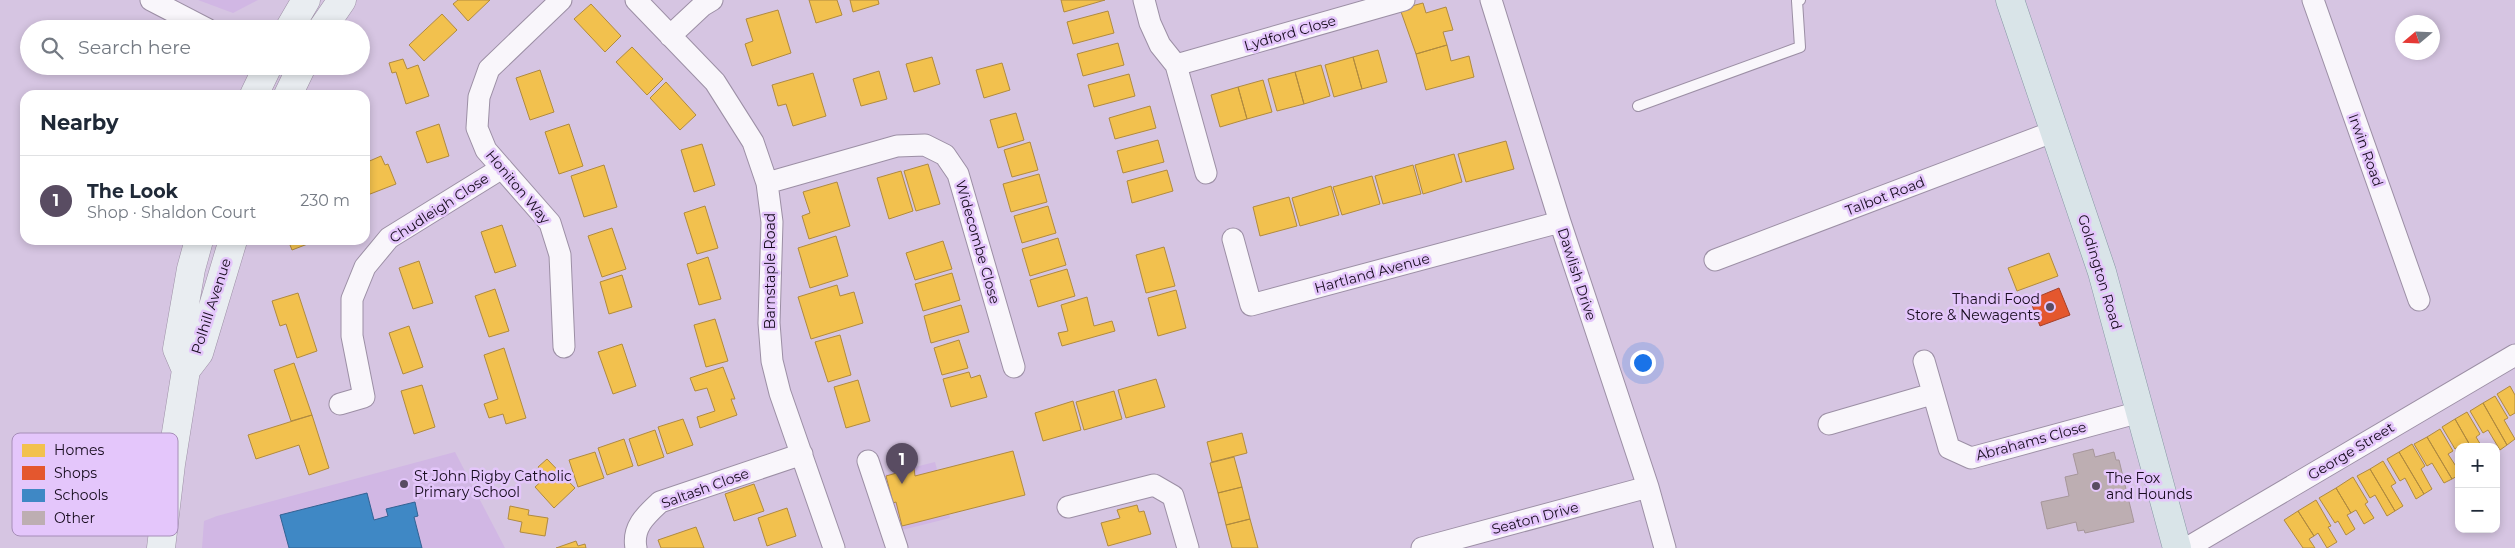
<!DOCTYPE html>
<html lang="en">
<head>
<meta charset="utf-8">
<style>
  body { margin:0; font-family:Montserrat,sans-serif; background:#f2f2f3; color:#1f2937 }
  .controls { position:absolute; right:15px; bottom:15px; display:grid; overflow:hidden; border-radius:10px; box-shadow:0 2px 8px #0003 }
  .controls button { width:45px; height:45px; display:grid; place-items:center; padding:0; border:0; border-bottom:1px solid #e0e1e3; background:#fff; color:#1f2937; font:25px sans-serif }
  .compass { position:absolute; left:2395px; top:15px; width:45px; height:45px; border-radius:50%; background:#fff; box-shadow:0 2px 8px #0003; rotate:251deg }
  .you { position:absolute; left:1642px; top:362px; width:18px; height:18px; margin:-12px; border:4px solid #fff; border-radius:50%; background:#1a73e8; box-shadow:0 0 0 8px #1a73e833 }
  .badge { display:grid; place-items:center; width:32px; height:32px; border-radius:50%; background:#594c62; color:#fff; font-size:16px; font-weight:700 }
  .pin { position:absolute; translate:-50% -41px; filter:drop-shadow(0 1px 2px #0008) }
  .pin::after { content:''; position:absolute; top:26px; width:18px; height:15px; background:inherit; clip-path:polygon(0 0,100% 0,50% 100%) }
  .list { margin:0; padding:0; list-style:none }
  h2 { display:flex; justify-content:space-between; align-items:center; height:65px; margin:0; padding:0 20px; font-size:21px }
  h2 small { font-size:16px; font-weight:400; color:#747a83 }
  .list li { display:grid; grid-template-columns:32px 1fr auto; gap:15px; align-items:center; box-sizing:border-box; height:90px; padding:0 20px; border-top:1px solid #e0e1e3 }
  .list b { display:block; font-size:19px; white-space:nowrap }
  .list p { margin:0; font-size:16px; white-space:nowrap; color:#747a83 }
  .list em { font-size:16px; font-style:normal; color:#747a83 }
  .icon { flex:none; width:28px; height:28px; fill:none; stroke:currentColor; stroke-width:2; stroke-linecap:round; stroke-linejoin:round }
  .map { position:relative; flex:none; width:2515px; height:548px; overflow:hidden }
  .search { position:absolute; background:#fff; box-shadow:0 2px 8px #0003; left:20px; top:20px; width:350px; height:55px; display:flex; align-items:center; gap:12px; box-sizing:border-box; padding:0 18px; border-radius:28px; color:#747a83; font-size:19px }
  .panel { position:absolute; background:#fff; box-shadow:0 2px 8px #0003; left:20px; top:90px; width:350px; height:155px; border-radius:15px }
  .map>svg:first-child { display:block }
  .built { fill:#d1b7e4 }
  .homes { fill:#f2c14e; stroke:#b08a3f }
  .shops { fill:#e4572e; stroke:#a64029 }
  .schools { fill:#3f88c5; stroke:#336293 }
  .building { fill:#bdaeb2; stroke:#a6969a }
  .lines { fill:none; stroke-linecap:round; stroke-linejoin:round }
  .lane-casing { stroke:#9c8fa5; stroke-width:12 }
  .street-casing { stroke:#9c8fa5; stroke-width:23 }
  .secondary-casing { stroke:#9c8fa5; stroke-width:29 }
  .primary-casing { stroke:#8697a4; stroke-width:29 }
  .lane { stroke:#f9f6fb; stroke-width:10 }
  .street { stroke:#f9f6fb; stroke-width:21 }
  .secondary { stroke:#e9edf1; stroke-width:28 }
  .primary { stroke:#d9e4e8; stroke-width:28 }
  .poi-dot { fill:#594c62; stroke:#e4c6fb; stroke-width:2 }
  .labels { text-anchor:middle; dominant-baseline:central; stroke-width:5; stroke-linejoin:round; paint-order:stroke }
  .street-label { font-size:14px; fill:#160b1d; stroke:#e4c6fb }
  .poi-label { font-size:14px; fill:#160b1d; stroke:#e4c6fb; text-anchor:start }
  .key { fill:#e4c6fb; stroke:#a68eb8; stroke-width:1 }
  .key-label { font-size:14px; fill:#160b1d }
</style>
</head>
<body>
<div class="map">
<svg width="2515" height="548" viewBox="0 0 2515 548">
  <rect width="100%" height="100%" fill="#d6c5e2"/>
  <!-- built -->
  <path class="built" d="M198,0h60l-25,13z
    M455,452l50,96h-303l2,-27 13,-5z
    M935,462l15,56 -48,12 -19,-55z"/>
  <!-- homes -->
  <path class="homes" d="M458,0h32l-22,21 -15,-17z
    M809,0h28l5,15 -26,8z
    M850,0h28l1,4 -26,8z
    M1061,0h44l-41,12z
    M1423,3l3,10 20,-6 7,23 -10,2 4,13 -31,9 -16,-45z
    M591,4l30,32 -16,16 -31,-33z
    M778,10l13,43 -39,13 -7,-22 8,-3 -7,-22z
    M1108,11l6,22 -41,11 -6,-22z
    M442,14l15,16 -33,31 -15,-16z
    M1118,43l6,22 -41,11 -6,-22z
    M1447,45l4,16 18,-5 5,21 -48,13 -10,-36z
    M632,47l31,32 -16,16 -31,-33z
    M1378,50l9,32 -25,7 -9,-32z
    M932,57l8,27 -26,8 -8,-28z
    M1353,57l9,32 -28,8 -9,-32z
    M403,59l4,10 11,-4 11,31 -23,8 -10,-32 -4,1 -3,-10z
    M1002,63l8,27 -26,8 -8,-28z
    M1321,65l9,31 -26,8 -9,-32z
    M540,70l14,42 -24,8 -14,-42z
    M879,71l8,28 -26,7 -8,-27z
    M1295,72l9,32 -27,7 -9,-32z
    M813,73l13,43 -33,10 -7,-22 -8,2 -6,-21z
    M1129,74l6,22 -41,11 -6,-22z
    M1263,80l9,32 -25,7 -9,-32z
    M666,82l30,33 -16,15 -30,-32z
    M1238,87l9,32 -27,8 -9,-32z
    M1150,106l6,22 -41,11 -6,-21z
    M1016,113l8,27 -26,8 -8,-28z
    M439,124l10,32 -22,7 -11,-31z
    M569,124l14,42 -24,8 -14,-42z
    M1158,140l6,22 -41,11 -6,-22z
    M1506,141l8,28 -48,13 -8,-28z
    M1030,142l8,28 -26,7 -8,-27z
    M702,144l13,41 -21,7 -13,-42z
    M1454,154l8,28 -39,12 -8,-29z
    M381,156l4,9 3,-1 8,20 -31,12v-33z
    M928,164l12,40 -24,7 -12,-40z
    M604,165l13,42 -33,10 -13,-41z
    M1413,165l8,29 -38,10 -8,-28z
    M1167,170l6,21 -41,12 -5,-22z
    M901,171l12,40 -24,8 -12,-41z
    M1039,174l8,28 -36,10 -8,-28z
    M1372,176l8,28 -38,11 -9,-28z
    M837,182l13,44 -41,13 -7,-23 8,-3 -7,-21z
    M1331,186l8,29 -39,11 -8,-28z
    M1289,197l8,29 -37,10 -7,-29z
    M705,206l13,42 -21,6 -13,-41z
    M1048,206l8,27 -34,10 -8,-27z
    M502,225l14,41 -21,7 -14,-41z
    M612,228l14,41 -24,8 -14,-41z
    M836,236l12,40 -38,12 -12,-40z
    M1058,238l8,27 -36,11 -8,-27z
    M288,240h30l-26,10z
    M943,241l9,28 -37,11 -9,-27z
    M1164,247l11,39 -29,7 -10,-38z
    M2049,253l9,23 -41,15 -9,-23z
    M708,257l13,42 -22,6 -12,-41z
    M419,261l14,42 -20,6 -14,-41z
    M1067,269l8,27 -37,11 -8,-27z
    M952,273l8,27 -37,11 -8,-27z
    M622,275l10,32 -23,7 -9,-32z
    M837,285l3,11 14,-4 9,31 -52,16 -13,-42z
    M495,289l14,42 -20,6 -14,-41z
    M1176,290l10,38 -28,8 -10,-38z
    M298,293l19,58 -20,7 -11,-34 -6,2 -8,-25z
    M1087,297l7,29 18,-5 3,10 -53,15 -4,-13 10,-2 -7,-26z
    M961,305l8,27 -38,11 -7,-27z
    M715,319l13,42 -22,6 -12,-42z
    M409,326l14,41 -20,7 -14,-41z
    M840,335l11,40 -23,7 -13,-40z
    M959,340l9,28 -26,7 -8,-27z
    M622,344l14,42 -23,8 -15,-42z
    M504,348l22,70 -20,6 -3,-10 -14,4 -5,-14 14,-5 -14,-44z
    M294,363l18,52 -21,6 -17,-51z
    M723,367l12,32h-4l6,16 -37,13 -3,-11 18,-6 -8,-23 -12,3 -5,-13z
    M969,372l2,6 9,-3 7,22 -36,10 -8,-28z
    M1156,379l9,28 -39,11 -8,-28z
    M858,380l12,41 -24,7 -12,-41z
    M422,385l13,42 -21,7 -13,-43z
    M2510,386l5,9v18l-5,3 -13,-22z
    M1114,391l8,28 -38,11 -8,-28z
    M2495,396l13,22 -4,2 11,19 -8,6 -24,-42z
    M1073,401l8,29 -38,11 -8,-28z
    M2483,403l24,42 -7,5 -12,-20 -5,3 -13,-22z
    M2467,412l13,22 -4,3 6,10h-11l-16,-28z
    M312,415l17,53 -20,7 -10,-30 -43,14 -8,-24z
    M683,419l10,26 -26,9 -9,-27z
    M2455,419l16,28 -11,-1 -5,3 -13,-22z
    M2440,429l13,22 -5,3 11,17v4l-7,4 -25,-42z
    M655,430l9,27 -26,9 -9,-27z
    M1242,433l5,20 -35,9 -5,-20z
    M2427,437l25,42 -8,4 -12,-20 -5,3 -13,-22z
    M624,439l9,27 -26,9 -9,-27z
    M2412,444l13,22 -4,3 11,20 -8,5 -25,-42z
    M1013,451l12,44 -123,31 -6,-24 -3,1 -7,-27 28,-8 1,8z
    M595,452l9,26 -26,9 -9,-27z
    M2399,452l25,42 -8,5 -11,-21 -5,3 -13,-22z
    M1234,457l8,30 -24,6 -8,-30z
    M547,459l28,29 -21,20 -19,-21 11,-10 -8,-10z
    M2383,461l13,22 -5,3 12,20 -8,5 -25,-42z
    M2370,469l25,42 -8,5 -12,-21 -5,3 -13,-22z
    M2353,477l15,25 -3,2 9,14 -10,6 -8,-14 -5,3 -15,-25z
    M754,484l10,27 -30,10 -9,-27z
    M1242,487l8,32 -24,6 -8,-32z
    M2336,488l15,25 -4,2 8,14 -9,6 -8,-14 -3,2 -16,-25z
    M2316,500l15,26 -3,1 9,15 -10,6 -9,-15 -4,3 -16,-25z
    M1137,505l2,7 5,-1 7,23 -43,12 -7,-23 19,-5 -3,-8z
    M510,506l19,4 -1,5 20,3 -3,18 -25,-4 2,-10 -14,-3z
    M787,508l9,28 -29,10 -9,-28z
    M2298,511l16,25 -5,3 6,9h-12l-19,-28z
    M1250,519l8,29h-26l-6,-23z
    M696,527l8,21h-43l-3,-8z
    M576,541l2,5 7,-2 1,4h-30z"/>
  <!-- shops -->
  <path class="shops" d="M2059,288l11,27 -30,11 -10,-26z"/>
  <!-- schools -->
  <path class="schools" d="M367,493l7,27 14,-4 -2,-7 29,-7 3,14 -4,1 8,31h-133l-9,-33z"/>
  <!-- building -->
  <path class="building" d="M2093,449l2,8 19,-5 2,8h3l15,62 -49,11 -1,-3 -6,1 -2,-9 -29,7 -6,-27 28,-6 -4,-19 13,-3 -5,-20z"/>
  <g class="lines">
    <defs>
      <path id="lane" d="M1638,106l162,-59 -3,-46 3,-1"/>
      <path id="street" d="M151,0l56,29
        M561,0l-72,69 -10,28 -2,31 9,22 64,73 10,32 4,92
        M636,0l79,82 38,60 14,41 5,39 -3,101 3,38 8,32 54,155
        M1144,0l6,23 10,22 16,20 30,108
        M1491,0l69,222 88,265 17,61
        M2313,0l106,300
        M670,36l32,-30 10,-6
        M1176,65l228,-65
        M767,183l130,-37 28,-1 20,10 13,19 56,193
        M1233,239l18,66 309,-83
        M1715,260l340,-129
        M1924,361l25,87 22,10 169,-46
        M340,404l24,-7 -12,-61v-37l13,-32 24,-29 113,-70
        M1829,424l103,-30
        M868,461l29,87
        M1068,507l86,-22 19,11 15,52
        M636,548c-4,-21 10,-33 24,-46l142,-48
        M1422,548l226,-61
        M2187,548l328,-193"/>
      <path id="secondary" d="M289,29l17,-29
        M322,29l20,-29
        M254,95l14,-29
        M288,95l14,-29
        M186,370l-9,-21 14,-80 8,-29
        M161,548l10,-84 15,-94 13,-17 34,-113"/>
      <path id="primary" d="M2010,0l92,272 75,276"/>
    </defs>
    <!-- lane casing -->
    <use href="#lane" class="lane-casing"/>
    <!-- street casing -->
    <use href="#street" class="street-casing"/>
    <!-- secondary casing -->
    <use href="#secondary" class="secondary-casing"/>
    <!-- primary casing -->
    <use href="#primary" class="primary-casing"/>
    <!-- lane -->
    <use href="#lane" class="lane"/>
    <!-- street -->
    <use href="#street" class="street"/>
    <!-- secondary -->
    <use href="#secondary" class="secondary"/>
    <!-- primary -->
    <use href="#primary" class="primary"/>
  </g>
  <!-- markers -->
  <g class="poi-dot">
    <circle cx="2050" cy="307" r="5"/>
    <circle cx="404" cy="484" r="5"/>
    <circle cx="2096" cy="486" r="5"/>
  </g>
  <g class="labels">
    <!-- street labels -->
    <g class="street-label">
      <text transform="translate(1290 33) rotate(-16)">Lydford Close</text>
      <text transform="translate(2366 150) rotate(70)">Irwin Road</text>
      <text transform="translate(518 187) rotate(50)">Honiton Way</text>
      <text transform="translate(1885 196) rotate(-21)">Talbot Road</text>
      <text transform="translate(439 208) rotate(-33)">Chudleigh Close</text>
      <text transform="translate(978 242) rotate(74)">Widecombe Close</text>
      <text transform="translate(770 271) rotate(-90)">Barnstaple Road</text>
      <text transform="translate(2100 272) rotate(73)">Goldington Road</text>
      <text transform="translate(1372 273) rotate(-15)">Hartland Avenue</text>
      <text transform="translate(1577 274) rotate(72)">Dawlish Drive</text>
      <text transform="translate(211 306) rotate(-72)">Polhill Avenue</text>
      <text transform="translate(2031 441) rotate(-15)">Abrahams Close</text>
      <text transform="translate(2351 451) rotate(-31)">George Street</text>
      <text transform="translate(705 488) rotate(-20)">Saltash Close</text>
      <text transform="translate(1535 518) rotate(-15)">Seaton Drive</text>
    </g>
    <!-- poi labels -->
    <g class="poi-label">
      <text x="2040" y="299" text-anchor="end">Thandi Food<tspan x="2040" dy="16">Store &amp; Newagents</tspan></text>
      <text x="414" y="476">St John Rigby Catholic<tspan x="414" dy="16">Primary School</tspan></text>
      <text x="2106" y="478">The Fox<tspan x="2106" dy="16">and Hounds</tspan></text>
    </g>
  </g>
  <!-- legend -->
  <rect x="12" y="433" width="166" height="103" rx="8" class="key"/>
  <rect x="22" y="444" width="23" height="13" fill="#f2c14e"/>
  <rect x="22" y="466" width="23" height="14" fill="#e4572e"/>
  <rect x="22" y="489" width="23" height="13" fill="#3f88c5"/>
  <rect x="22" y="511" width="23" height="14" fill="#bdaeb2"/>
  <g class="key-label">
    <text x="54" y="455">Homes</text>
    <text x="54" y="478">Shops</text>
    <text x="54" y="500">Schools</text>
    <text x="54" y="523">Other</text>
  </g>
</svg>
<div class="controls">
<button>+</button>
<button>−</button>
</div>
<svg class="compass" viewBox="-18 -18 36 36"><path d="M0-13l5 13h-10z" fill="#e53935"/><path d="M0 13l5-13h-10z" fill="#747a83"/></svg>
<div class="you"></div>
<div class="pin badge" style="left:902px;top:484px">1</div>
<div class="search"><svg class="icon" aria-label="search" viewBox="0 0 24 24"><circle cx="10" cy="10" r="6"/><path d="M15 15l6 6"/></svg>Search here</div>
<section class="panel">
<h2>Nearby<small></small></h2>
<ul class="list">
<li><span class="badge">1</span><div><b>The Look</b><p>Shop · Shaldon Court</p></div><em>230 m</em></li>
</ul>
</section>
</div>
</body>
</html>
